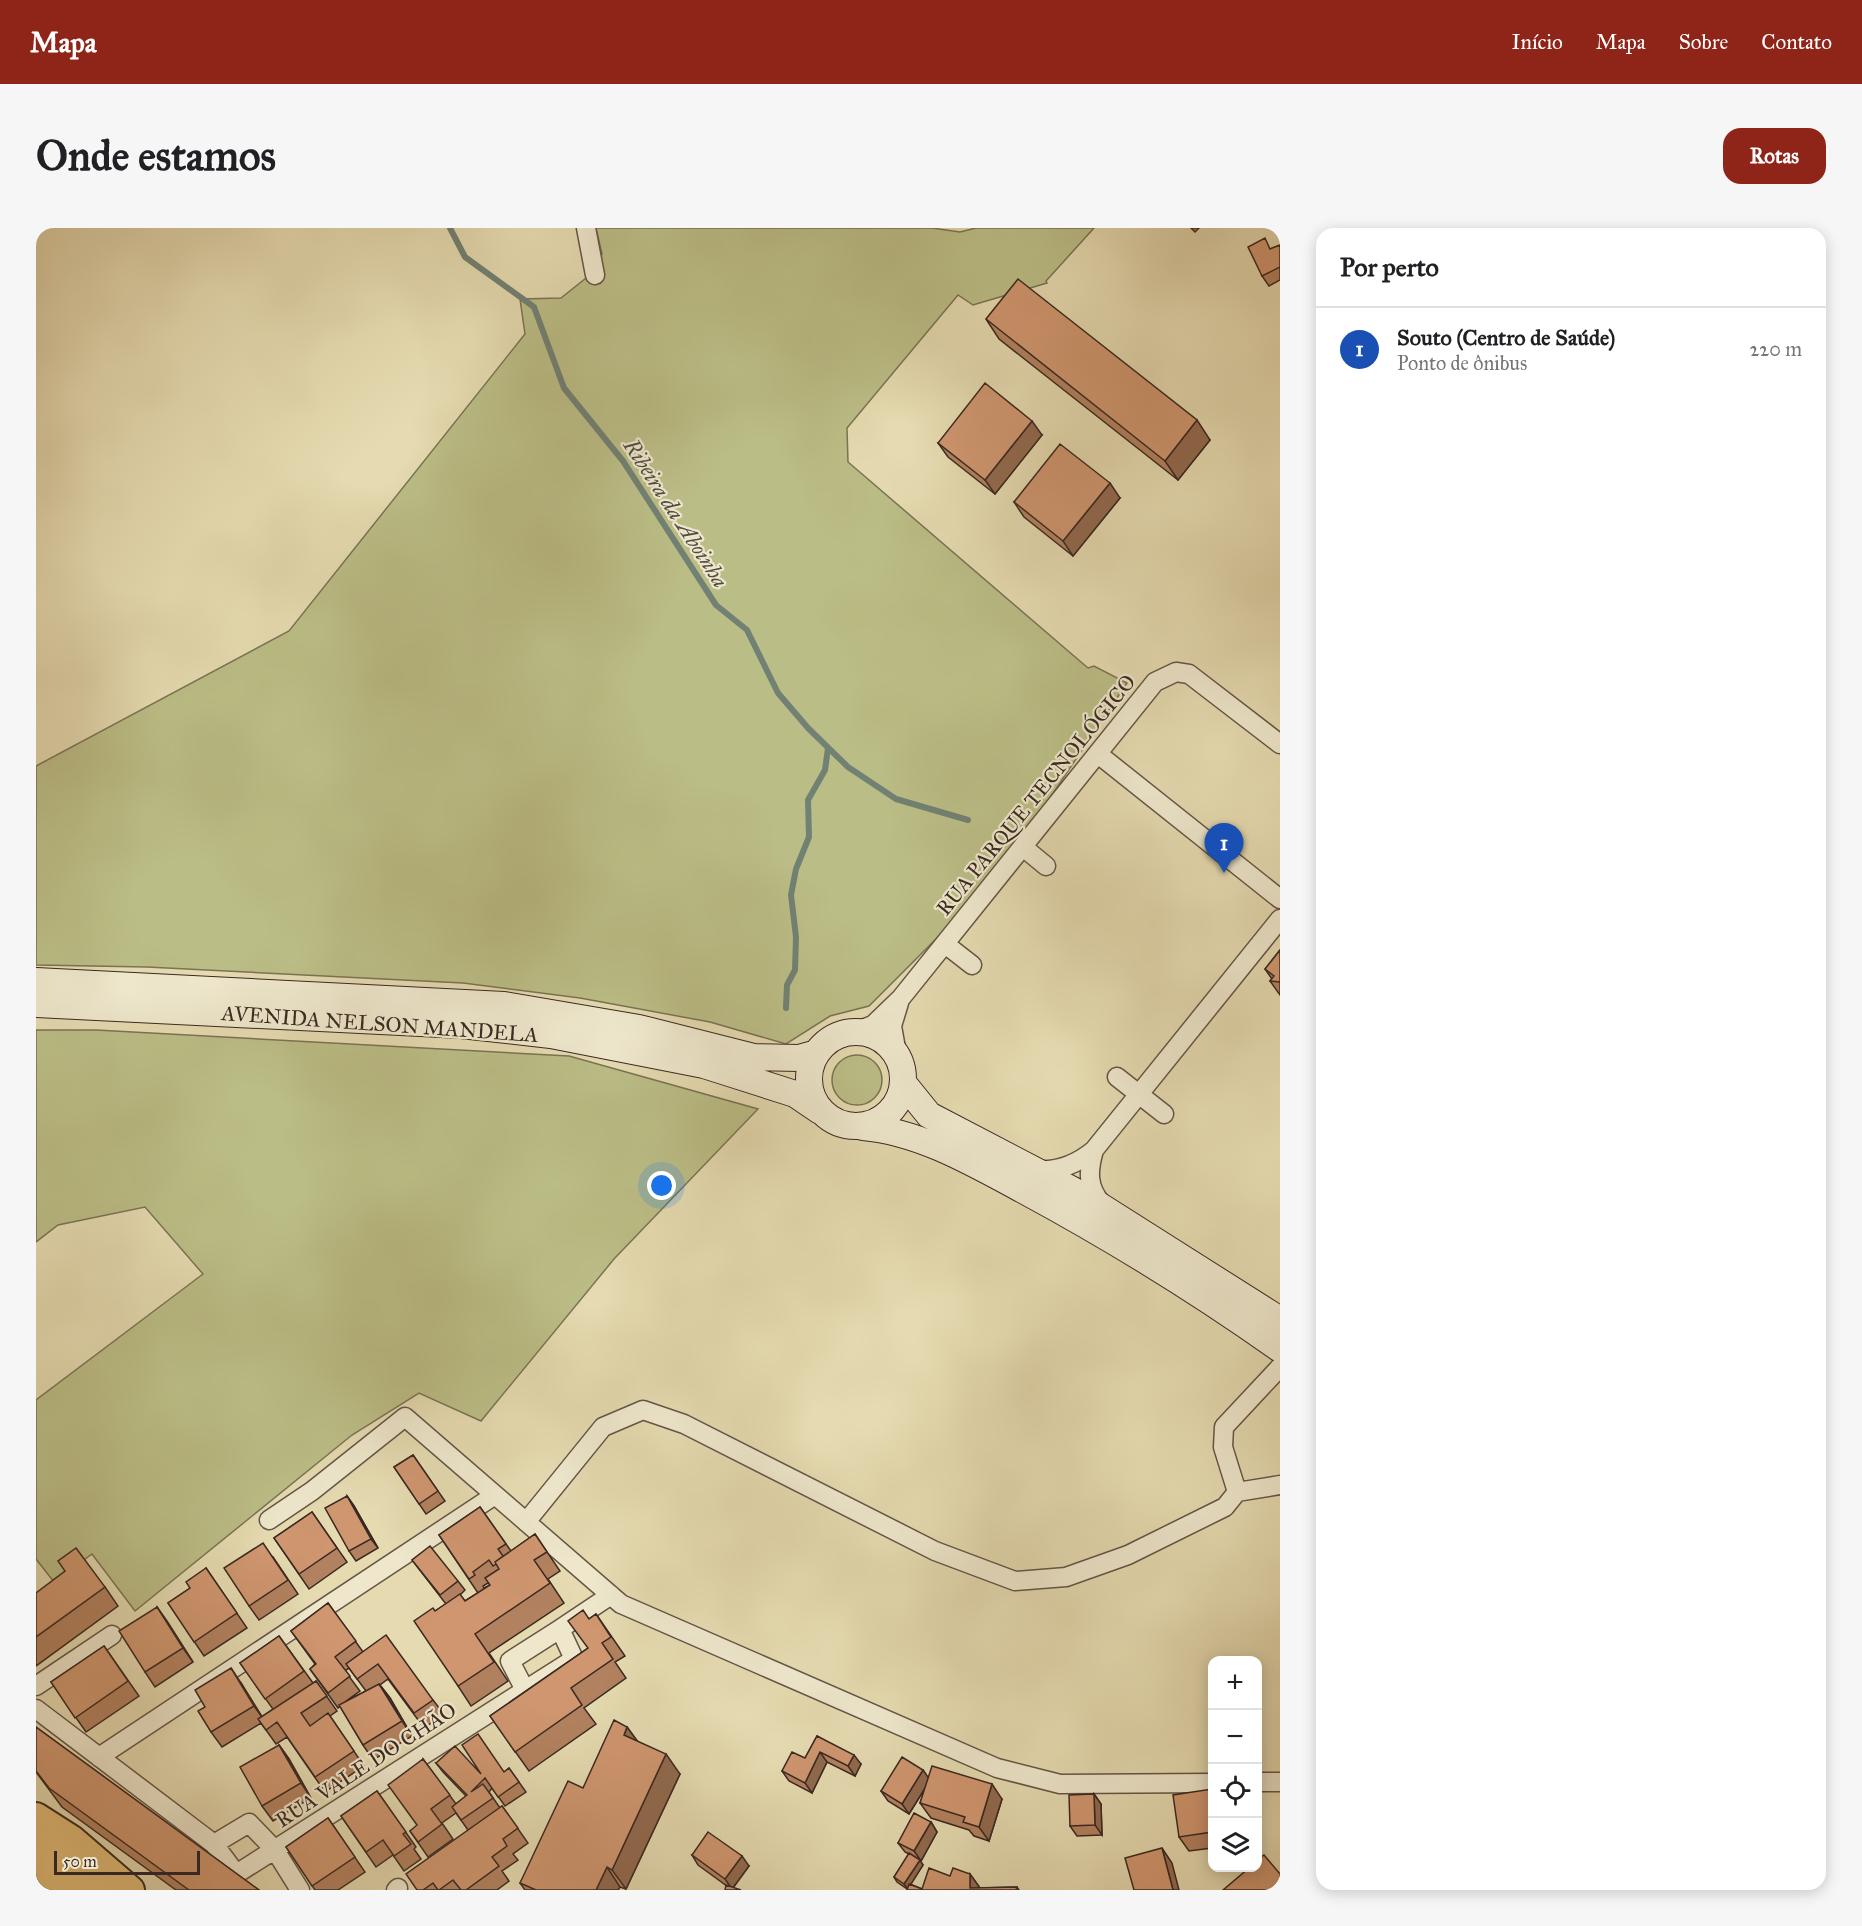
<!DOCTYPE html>
<html lang="pt">
<head>
<meta charset="utf-8">
<style>
  body { margin:0; font-family:"IM FELL Great Primer",serif; background:#f6f6f6; color:#202124 }
  .controls { position:absolute; right:18px; bottom:18px; display:grid; overflow:hidden; border-radius:12px; box-shadow:0 3px 15px #0003 }
  .controls button { width:54px; height:54px; display:grid; place-items:center; padding:0; border:0; border-bottom:2px solid #e0e0e0; background:#fff; color:#202124; font:30px sans-serif }
  .scale { position:absolute; left:18px; bottom:15px; width:146px; box-sizing:border-box; padding-left:6px; border:3px solid #3a2922; border-top:0; font-size:16px; line-height:21px; white-space:nowrap; color:#3a2922; -webkit-text-stroke:4px #eee7cc; paint-order:stroke }
  .you { position:absolute; left:626px; top:958px; width:21px; height:21px; margin:-15px; border:4px solid #fff; border-radius:50%; background:#1a73e8; box-shadow:0 0 0 9px #1a73e833 }
  .badge { display:grid; place-items:center; width:39px; height:39px; border-radius:50%; background:#8f2418; color:#fff; font-size:20px; font-weight:700 }
  .pin { position:absolute; translate:-50% -50px; filter:drop-shadow(0 2px 3px #0008) }
  .pin::after { content:''; position:absolute; top:32px; width:21px; height:18px; background:inherit; clip-path:polygon(0 0,100% 0,50% 100%) }
  .list { margin:0; padding:0; list-style:none }
  h2 { display:flex; justify-content:space-between; align-items:center; height:78px; margin:0; padding:0 24px; font-size:26px }
  h2 small { font-size:20px; font-weight:400; color:#757577 }
  .list li { display:grid; grid-template-columns:39px 1fr auto; gap:18px; align-items:center; box-sizing:border-box; height:84px; padding:0 24px; border-top:2px solid #e0e0e0 }
  .list b { display:block; font-size:22px; white-space:nowrap }
  .list p { margin:0; font-size:20px; white-space:nowrap; color:#757577 }
  .list em { font-size:20px; font-style:normal; color:#757577 }
  .icon { flex:none; width:33px; height:33px; fill:none; stroke:currentColor; stroke-width:2; stroke-linecap:round; stroke-linejoin:round }
  .map { position:relative; flex:none; width:1244px; height:1662px; overflow:hidden; border-radius:18px }
  header { display:flex; align-items:center; gap:36px; box-sizing:border-box; height:84px; padding:0 30px; background:#8f2418; color:#fff }
  header strong { font-size:28px }
  nav { display:flex; gap:33px; margin-inline-start:auto; font-size:21px }
  .intro { display:flex; align-items:center; justify-content:space-between; box-sizing:border-box; height:144px; padding:0 36px }
  h1 { margin:0; font-size:42px }
  .button { padding:15px 27px; border-radius:18px; background:#8f2418; color:#fff; font-size:21px; font-weight:700 }
  main { display:flex; gap:36px; padding:0 36px }
  aside { flex:1; background:#fff; border-radius:18px; box-shadow:0 3px 15px #0003 }
  .map>svg:first-child { display:block }
  .green { fill:#bbbd86; stroke:#7a7354; stroke-width:1.5 }
  .lines { fill:none; stroke-linecap:round; stroke-linejoin:round }
  .stream { stroke:#718173; stroke-width:6 }
  .street-casing { stroke:#655546; stroke-width:21 }
  .secondary-casing { stroke:#3a2922; stroke-width:28 }
  .primary-casing { stroke:#3a2922; stroke-width:32 }
  .street { stroke:#eee7cc; stroke-width:18 }
  .secondary { stroke:#eee7cc; stroke-width:26 }
  .primary { stroke:#e2bd78; stroke-width:28 }
  .wall { fill:#b2815f; stroke:#3a2922; stroke-width:1.5; fill-rule:evenodd }
  .shaded-wall { fill:#91694e; stroke:#3a2922; stroke-width:1.5 }
  .building { fill:#cf966f; stroke:#3a2922; stroke-width:1.5 }
  .labels { text-anchor:middle; dominant-baseline:central; stroke-width:4.5; stroke-linejoin:round; paint-order:stroke }
  .street-label { font-size:21px; fill:#3a2922; stroke:#eee7cc }
  .water-label { font-size:22px; font-style:italic; fill:#514e44; stroke:#eee7cc }
</style>
</head>
<body>
<header>
<strong>Mapa</strong>
<nav><a>Início</a><a>Mapa</a><a>Sobre</a><a>Contato</a></nav>
</header>
<div class="intro"><h1>Onde estamos</h1><a class="button">Rotas</a></div>
<main>
<div class="map">
<svg width="1244" height="1662" viewBox="0 0 1244 1662">
  <rect width="100%" height="100%" fill="#e5dab0"/>
  <filter id="stains"><feTurbulence type="fractalNoise" baseFrequency=".00333" numOctaves="4"/><feColorMatrix values="0 0 0 0 .2 0 0 0 0 .09 0 0 0 0 .02 0 0 0 .5 -.17"/></filter>
  <radialGradient id="worn" r=".72"><stop offset=".6" stop-color="#630" stop-opacity="0"/><stop offset="1" stop-color="#630" stop-opacity=".3"/></radialGradient>
  <!-- green -->
  <path class="green" d="M560,0h336l28,4 16,-4h118l-48,53 1,2 -74,22 -15,-10 -111,133 1,34 240,206 6,-2 33,17 -114,170 -56,65 -88,88 -39,10 -44,28 -76,-22 -130,-24 -117,-15 -316,-16 -111,-2v-199l253,-135 236,-297 -5,-35 41,-1 30,-24 11,-20z
    M0,802h60l473,26 189,53 -144,150 -133,162 -62,-28 -67,42 -217,176 -43,-57 -38,28 -18,-23v-159l167,-126 -58,-67 -87,18 -22,17z
    M796 852a25 25 0 1 1 50 0a25 25 0 1 1-50 0Z"/>
  <g class="lines">
    <!-- stream -->
    <path class="stream" d="M414,0l15,29 69,50 30,81 59,73 93,144 31,25 31,63 30,35 40,39 48,32 72,21
      M750,780l1,-23 8,-15 1,-33 -5,-42 5,-26 13,-32 -1,-37 17,-30 3,-22"/>
    <defs>
      <path id="street" d="M550,0l9,47
        M1062,526l182,145
        M987,619l23,19
        M909,716l27,21
        M821,803l16,-6 28,-27 254,-316 21,-10 13,2 91,70
        M861,826l-5,-28 7,-23
        M1081,849l47,37
        M1058,922c-6,21 -7,37 8,54
        M1000,942c23,2 41,-6 58,-20l186,-231
        M1201,1264l43,-7
        M233,1292l43,-29 93,-74 216,187 376,164 63,16 152,-1
        M490,1294l77,-95 40,-17 41,14 251,127 80,30 51,-4 62,-22 97,-48 12,-15 -14,-45 1,-20 56,-60
        M0,1458l76,-51
        M489,1462l-15,-29 50,-32
        M0,1481l178,135 35,-21 26,27 25,40
        M63,1529l396,-262
        M1222,1554h22
        M178,1616l23,31
        M194,1650l344,-219 -14,-30 51,-34
        M360,1662l2,-2"/>
      <path id="secondary" d="M0,753l468,24 135,23 115,29 45,1 18,-5
        M0,776l425,21 90,10 153,30 91,29 25,17
        M773 851a47 47 0 1 1 94 0a47 47 0 1 1-94 0Z
        M868,856l25,31 157,82 194,123
        M827,899c57,5 110,36 160,63 89,48 175,101 257,159"/>
      <path id="primary" d="M0,1589l36,23 58,50
        M0,1610l63,52
        M0,1637l31,25"/>
    </defs>
    <!-- street casing -->
    <use href="#street" class="street-casing"/>
    <!-- secondary casing -->
    <use href="#secondary" class="secondary-casing"/>
    <!-- primary casing -->
    <use href="#primary" class="primary-casing"/>
    <!-- street -->
    <use href="#street" class="street"/>
    <!-- secondary -->
    <use href="#secondary" class="secondary"/>
    <!-- primary -->
    <use href="#primary" class="primary"/>
  </g>
  <!-- wall -->
  <path class="wall" d="M1155,0h8l-4,4z
    M1244,17v35l-11,6 -7,-10 10,-28z
    M950,91l224,121 -32,40 -179,-141z
    M1006,207l-47,59 -47,-37 -10,-14z
    M1084,270l-47,58 -49,-39 -10,-15z
    M1244,722v45l-10,-14 2,-2 -7,-10z
    M377,1227l32,46 -19,13 -32,-47z
    M311,1268l7,10 24,42 -22,13 -7,-10z
    M444,1279l31,44 24,-17 25,37 -12,8 16,24 -75,50 19,28 -37,25 -13,-20 -23,-75 11,-7 -34,-44 46,21 7,9 -5,5 5,6 13,-8 -39,-58zM452,1355l2,2 -6,3 -1,-2z
    M276,1284l35,50 -38,27 -35,-51z
    M237,1329l25,37 -39,26 -10,-14z
    M170,1340l41,60 -43,28 -36,-53 22,-15z
    M69,1359l13,19 -82,60v-73z
    M292,1375l35,49 70,48 11,14 -20,14 -36,-49 -8,6 10,13 22,38 -39,24 -10,-15 -23,-39 -2,2 -28,-39 5,-5 -24,-33zM313,1440l17,23 -20,10 14,-10 -15,-20z
    M121,1379l36,55 -38,25 -10,-15z
    M560,1386l29,42 -10,6 11,16 -42,30 12,16 -67,47 -39,-55 98,-68 1,-29z
    M243,1408l34,47 3,-2 21,30 -7,5 34,50 -39,26 -38,-55 -11,7 -15,-21 -39,24 -11,-15 30,-49 21,34 11,-8 -33,-46z
    M68,1418l35,50 -53,36 -35,-50z
    M0,1499l223,163h-83l-114,-83 -26,-35z
    M591,1499l10,14 43,33 -54,115 -6,-2 -2,3h-93l-5,-7 63,-95z
    M781,1508l44,28 -6,12 -28,-14 -15,31 -23,-12 -7,-10 23,-13z
    M243,1517l10,14 22,39 -38,23 -11,-15z
    M387,1531l33,45 10,-8 -23,-24 -7,-9 45,11 23,-2 5,-4 17,24 -21,14 -13,-18 -3,4 11,16 2,-2 26,37 -15,11 5,6 -16,11 7,10 -12,9h-80l51,-60 -12,-17 -14,10 11,16 -25,18 -18,-26 7,-5z
    M887,1542l5,8 74,21 -13,42 -15,-5 -5,-6 -38,-12 -11,-15 6,-16 -17,27 -21,-13 -7,-10z
    M1176,1561v59l-23,3 -10,-14z
    M341,1563l39,56 -2,2 7,10 -17,12 -11,-16 -17,12 -35,-51z
    M1058,1566l7,10 1,31 -25,1 -7,-10z
    M292,1590l37,54 -27,18h-23l-29,-43z
    M895,1594l6,10 -16,29h-1l3,4 -13,19 12,5 28,-13 20,-2 10,14 37,-1 2,3h-112v-1l-10,-7 -3,-5 15,-23 -4,-2 -7,-9z
    M656,1627l57,11 -16,22 -6,-2 -29,-21z"/>
  <!-- shaded-wall -->
  <path class="shaded-wall" d="M1161,192l13,20 -32,40 -13,-19z
    M996,193l10,14 -47,59 -10,-14z
    M1074,255l10,15 -47,58 -10,-15z
    M311,1268l7,10 24,42 -7,-9z
    M121,1379l10,14 26,41 -10,-14z
    M195,1440l10,15 23,37 -10,-14z
    M343,1456l11,14 22,38 -10,-15z
    M591,1499l14,19 -17,-11z
    M243,1517l10,14 22,39 -10,-15z
    M784,1524l7,10 -15,31 -7,-10z
    M630,1526l14,20 -54,115 -14,-19z
    M818,1527l7,9 -6,12 -7,-10z
    M887,1542l7,10 -21,34 -7,-10z
    M956,1556l10,15 -13,42 -10,-14z
    M1058,1566l7,10 1,31 -7,-10z
    M895,1594l6,10 -16,29 -7,-10z
    M1126,1620l10,15 7,27h-6z
    M706,1628l7,10 -17,23 -7,-10z
    M884,1632l3,5 -15,24 -4,-5z
    M571,1639l13,20 -2,3h-22z
    M934,1646l10,14h-10z"/>
  <!-- building -->
  <path class="building" d="M1229,10l5,11 10,-4v22l-18,9 -14,-29z
    M982,51l179,141 -32,41 -179,-142z
    M949,155l47,38 -47,59 -47,-37z
    M1024,216l50,39 -47,58 -49,-39z
    M1244,722v32l-10,-1 4,-5 -9,-7z
    M377,1227l25,36 -19,13 -25,-37z
    M311,1268l24,43 -22,12 -24,-43z
    M444,1279l26,37 -8,5 5,7 -8,6 1,2 -3,2 -4,-6 -16,12 2,3 -6,4 -30,-44z
    M276,1284l25,36 -38,26 -25,-36z
    M499,1306l12,18 -13,8 16,23 -75,51 19,28 -36,24 -44,-65 19,-13 2,3 25,-17 5,7 25,-16 -5,-7 14,-9 -4,-7z
    M227,1315l25,37 -39,26 -25,-38z
    M394,1318l28,35 -18,14 -28,-35z
    M40,1320l29,39 -69,50v-44l29,-22 -7,-10z
    M170,1340l31,45 -43,29 -26,-39 22,-15 -4,-6z
    M292,1375l28,38 -21,16 15,19 -22,17 -18,-24 6,-5 -25,-33z
    M121,1379l26,41 -38,24 -26,-41z
    M547,1382l6,9 7,-5 15,23 -9,6 11,16 -42,29 11,17 -67,47 -25,-36 98,-68 -20,-27z
    M350,1407l47,65 -19,13 -36,-49 -21,15 -11,-15z
    M243,1408l25,35 -39,28 -25,-36z
    M68,1418l24,35 -53,37 -24,-36z
    M195,1440l23,38 -43,26 -13,-21 7,-4 -10,-17z
    M280,1453l11,15 -26,17 9,13 18,-13 26,38 -39,26 -38,-55 -11,8 -8,-11z
    M343,1456l23,37 -39,24 -24,-40z
    M578,1492l13,7 -3,8 42,19 -54,116 -5,-3 -11,23h-60l-16,-7 48,-102 15,7z
    M0,1499l223,163h-70l-140,-102 -13,-17z
    M442,1506l26,38 5,-4 10,14 -21,15 -13,-19 -14,14 12,-8 10,14 -32,22 -9,-13 15,-12 -31,-32 19,-17 26,28 -19,-29z
    M781,1508l37,19 -6,11 -28,-14 -15,31 -23,-12 10,-19 13,6z
    M243,1517l22,38 -39,23 -22,-39z
    M866,1529l21,13 -21,34 -21,-13z
    M387,1531l27,36 -19,14 11,15 -24,18 -8,-11 7,-6 -29,-40z
    M896,1538l60,18 -13,43 -16,-5 2,-5 -45,-14z
    M1176,1561v43l-33,5 -6,-42z
    M341,1563l29,41 -3,2 8,10 -17,12 -11,-16 -17,12 -25,-36z
    M1058,1566l1,31 -25,1 -1,-31z
    M466,1578l16,22 -15,11 4,7 -15,11 7,9 -33,24h-5l-8,-10 -14,10h-1l-5,-7 -10,7h-6l-11,-16z
    M878,1585l17,9 -17,29 -16,-8z
    M292,1590l27,39 -43,29 -26,-39z
    M672,1604l34,24 -17,23 -33,-24z
    M1126,1620l11,42h-39l-9,-32z
    M873,1625l11,7 -16,24 -10,-7z
    M1228,1627l16,19v16h-57l26,-22h8v-8z
    M893,1640l21,8 3,-8 17,6v14l47,-1 -1,3h-109l2,-6 13,5z
    M0,1655l7,7h-7z
    M690,1657l15,5h-16z"/>
  <g class="labels">
    <!-- street labels -->
    <g class="street-label">
      <text transform="translate(1000 567) rotate(-51)">RUA PARQUE TECNOLÓGICO</text>
      <text transform="translate(344 796) rotate(4)">AVENIDA NELSON MANDELA</text>
      <text transform="translate(330 1537) rotate(-33)">RUA VALE DO CHÃO</text>
    </g>
    <!-- water labels -->
    <g class="water-label">
      <text transform="translate(640 285) rotate(57)">Ribeira da Aboinha</text>
    </g>
  </g>
  <rect width="100%" height="100%" filter="url(#stains)"/>
  <rect width="100%" height="100%" fill="url(#worn)"/>
</svg>
<div class="controls">
<button>+</button>
<button>−</button>
<button><svg class="icon" aria-label="locate" viewBox="0 0 24 24"><circle cx="12" cy="12" r="6"/><path d="M12 2v4M12 18v4M2 12h4M18 12h4"/></svg></button>
<button><svg class="icon" aria-label="layers" viewBox="0 0 24 24"><path d="M12 4l9 5-9 5-9-5zM3 14l9 5 9-5"/></svg></button>
</div>
<div class="scale">50 m</div>
<div class="you"></div>
<div class="pin badge" style="left:1188px;top:645px;background:#1a4fb4">1</div>
</div>
<aside>
<h2>Por perto<small></small></h2>
<ul class="list">
<li><span class="badge" style="background:#1a4fb4">1</span><div><b>Souto (Centro de Saúde)</b><p>Ponto de ônibus</p></div><em>220 m</em></li>
</ul>
</aside>
</main>
</body>
</html>
